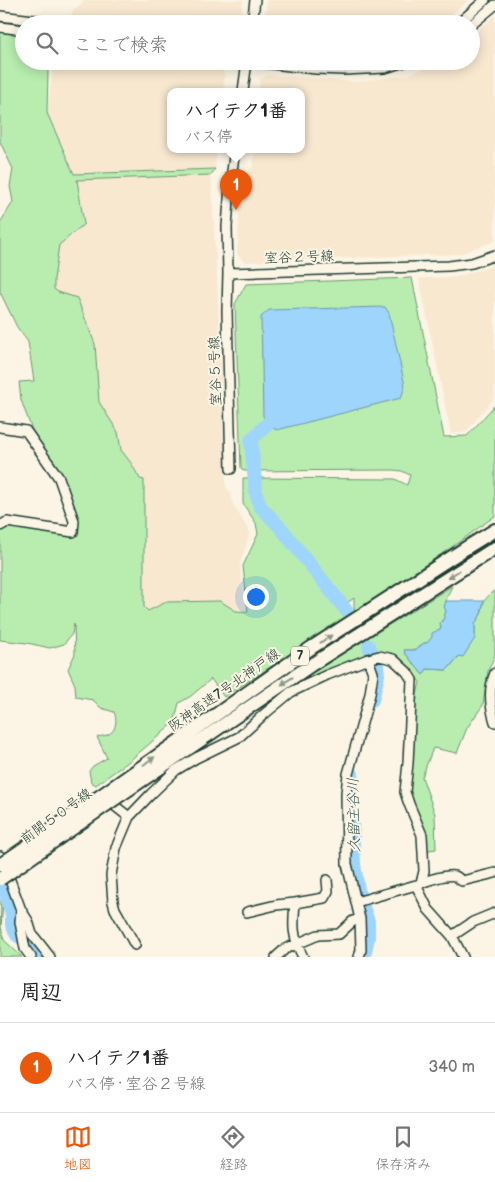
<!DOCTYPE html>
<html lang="ja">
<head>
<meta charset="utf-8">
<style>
  body { margin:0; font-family:"Balsamiq Sans","Klee One",sans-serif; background:#f6f6f6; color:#202124 }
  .you { position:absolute; left:255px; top:596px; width:18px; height:18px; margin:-12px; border:4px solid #fff; border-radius:50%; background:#1a73e8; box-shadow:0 0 0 8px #1a73e833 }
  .badge { display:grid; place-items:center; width:32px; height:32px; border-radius:50%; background:#ea580c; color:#fff; font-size:16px; font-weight:700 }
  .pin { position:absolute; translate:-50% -41px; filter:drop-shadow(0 1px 2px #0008) }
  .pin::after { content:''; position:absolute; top:26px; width:18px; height:15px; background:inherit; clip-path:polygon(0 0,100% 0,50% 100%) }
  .popup { position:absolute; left:167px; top:88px; width:138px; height:65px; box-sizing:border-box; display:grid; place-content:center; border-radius:10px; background:#fff; filter:drop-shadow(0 1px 4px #0005); font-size:16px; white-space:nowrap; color:#757577 }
  .popup b { font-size:19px; color:#202124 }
  .popup::after { content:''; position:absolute; left:50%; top:100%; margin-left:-10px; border:10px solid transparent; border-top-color:#fff }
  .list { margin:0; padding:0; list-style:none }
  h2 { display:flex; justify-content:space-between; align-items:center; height:65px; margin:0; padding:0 20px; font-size:21px }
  h2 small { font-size:16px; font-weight:400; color:#757577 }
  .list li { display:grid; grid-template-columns:32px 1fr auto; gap:15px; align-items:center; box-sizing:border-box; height:90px; padding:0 20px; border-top:1px solid #e0e0e0 }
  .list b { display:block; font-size:19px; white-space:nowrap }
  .list p { margin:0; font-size:16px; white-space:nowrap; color:#757577 }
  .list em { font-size:16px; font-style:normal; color:#757577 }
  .icon { flex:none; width:28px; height:28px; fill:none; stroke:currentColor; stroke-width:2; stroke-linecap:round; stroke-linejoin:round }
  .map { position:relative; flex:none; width:495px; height:957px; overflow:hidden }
  .search { position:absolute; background:#fff; box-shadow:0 2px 12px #0003; left:15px; right:15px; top:15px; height:55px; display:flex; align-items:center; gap:12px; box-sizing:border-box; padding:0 18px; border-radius:28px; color:#757577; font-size:19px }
  .sheet { height:155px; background:#fff }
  nav { display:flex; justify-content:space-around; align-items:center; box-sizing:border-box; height:70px; border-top:1px solid #e0e0e0; background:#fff; font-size:14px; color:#757577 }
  nav a { display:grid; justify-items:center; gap:2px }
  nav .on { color:#ea580c }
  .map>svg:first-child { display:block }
  .built { fill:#f8e8d0 }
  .green { fill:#b8edaf; stroke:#6c9572 }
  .water { fill:#9ed5fd; stroke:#6b98ad }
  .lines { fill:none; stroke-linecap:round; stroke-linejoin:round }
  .river { stroke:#9ed5fd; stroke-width:14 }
  .minor-casing { stroke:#1f3d34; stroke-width:12 }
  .highway-casing { stroke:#1f3d34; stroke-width:16 }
  .minor { stroke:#fcf5e5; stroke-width:9 }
  .highway { stroke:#fcf5e5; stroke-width:12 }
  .highway-bridge-casing { stroke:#1f3d34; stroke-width:16; stroke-linecap:butt }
  .highway-bridge { stroke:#fcf5e5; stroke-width:12 }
  .oneway { fill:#8e998c }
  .labels { text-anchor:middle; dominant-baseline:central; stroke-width:4; stroke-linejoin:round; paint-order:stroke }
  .shield { fill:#fcf5e5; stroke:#617469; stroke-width:1 }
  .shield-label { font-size:12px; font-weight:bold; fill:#1f3d34 }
  .street-label { font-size:14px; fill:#1f3d34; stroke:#fcf5e5 }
  .water-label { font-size:15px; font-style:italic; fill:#385b5c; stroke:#fcf5e5 }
</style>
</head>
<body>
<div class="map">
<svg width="495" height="957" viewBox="0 0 495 957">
  <rect width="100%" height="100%" fill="#fcf5e5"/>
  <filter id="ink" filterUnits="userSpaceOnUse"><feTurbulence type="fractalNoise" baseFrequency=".02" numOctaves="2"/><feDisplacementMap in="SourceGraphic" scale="10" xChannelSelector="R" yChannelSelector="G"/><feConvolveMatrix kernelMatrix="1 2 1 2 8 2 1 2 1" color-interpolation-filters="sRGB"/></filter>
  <g filter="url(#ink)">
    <!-- built -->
    <path class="built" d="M86,0h157l-3,24h-122l-48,-7 4,-8z
      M267,0h202l-29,24h-176z
      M495,15v226l-36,13 -215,8 -7,-8 4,-75 12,-13 2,-17h46v-58h-42l1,-12 8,-4 90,7 50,-7 35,-14h28v-25z
      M54,61h123l44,7 4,8 -2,15h-52v58h46l-2,20 -141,5 -27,-61z
      M211,175l6,100 9,212 5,6 1,9 18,31 -10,30 2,21 6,28h-12l-16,-11 -54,1 -18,9 -4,-3v-127l-4,-2 -9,-16 -10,-13 -3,-18 -19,-30 -4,-58 -18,-45 -19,-7 -4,-3v-10l5,-34 25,-21 -7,-44z
      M495,265v132l-29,35 -15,2 -32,-156 37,-1z"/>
    <!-- green -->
    <path class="green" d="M0,32l24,4v25h23l1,11 -1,41 27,61 141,-5 -4,6 -134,5 7,44 -25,21 -5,34v10l4,3 19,6 18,46 4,58 19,30 3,18 10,13 9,16 4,1v127l4,4 18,-9 54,-1 16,10 12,1 -5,-46 15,-32 -2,-11 -13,-19v-26l152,1 12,6 3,-10 -8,-4 -9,-1 -149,1 -3,-3 -6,-164 11,-20 166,-6 32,159 23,-1 28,-31v111l-46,33 -90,60 -5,1v-12l-7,5 -25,-33 -58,-66 -3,-5 -1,-8h-8l5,16 91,110 -124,80 -13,-18 -20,17 -12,7 -5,20 -46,39 -32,23 -5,-3 -2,-11 4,-5 14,-8 -10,-21c4,-1 9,-1 12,-3 8,-4 8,-16 5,-22l-13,-4 -8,-8 -17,-3 -1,-12 -7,-16 7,-15 -1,-30 -2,10 -8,10 -14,4 -23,-5 -27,-3v-109l7,-5 69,9 3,-16 -14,-39 -33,-50 -11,-30 -2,-18 15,-1 -6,-39 -11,-15 -17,-35v-69l13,-21 -3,-16 3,-17 -13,-27z
      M452,586c-3,7 -9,17 -6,25l-5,18 -14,14h-3l-9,7h-10v3l18,22 4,-6 20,1 28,-32v-14l6,-10 3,-13 7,-8 4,-3v65l-7,16 -5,34 -16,23 -10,25 -24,-5 -11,29 13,37 1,35 -7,1 -2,5v-10l-5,-22 -14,-30 9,-98 3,-13 -20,-24 -24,-7 -80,31z
      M1,887l2,17 -2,23 3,13 18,17h-22z"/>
    <!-- water -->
    <path class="water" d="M385,307l4,6 16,73 -4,12 -124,32 -8,-4 -6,-10 -2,-99 8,-7z
      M446,601h38l-3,13 -6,10v14l-12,19 -4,-1 -12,14 -20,-1 -4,6 -18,-22 -1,-3h11l9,-7h3l5,-6v-4l9,-4 -1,-6 3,-3 3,-9 -2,-4z"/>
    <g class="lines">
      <!-- river -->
      <path class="river" d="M279,413l-28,27 5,53 4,13 20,21 66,83
        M369,646l8,19 1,10 -6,25
        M352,774l-2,7 1,20 3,63 5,32 9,25v16l-4,20
        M0,874l12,41v10l5,10 14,9 9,13"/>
      <defs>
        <path id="minor" d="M0,16l68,8
          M252,24l3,-24
          M458,24l27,-24
          M471,25l24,-20
          M0,27l24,3
          M247,61l69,8 28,1 41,-2 22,-7
          M243,91l4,-30
          M235,149l-5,37 -3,41 1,46 221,-7 23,-3 23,-8
          M228,273l-1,38 4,158
          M0,427l26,4 33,47 15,43 -1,11 -66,-10 -7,4
          M495,673c-7,16 -5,33 0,49
          M106,799l23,18 22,-23 25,-24 20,-12 43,-21 23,-21 29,-24 36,-17 41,-16 11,-3 14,3 14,13 5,8 -4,83 -3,29 4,12 13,31 2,36 -3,12
          M129,817l-13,31 -5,27 2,27 2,7 20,36
          M0,856l6,13 15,41 -1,12 5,27 6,8
          M417,885c8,-4 29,-11 38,-9 3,1 5,4 7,5l33,-8
          M356,902l60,-17 12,24 24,27 11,21
          M21,910l7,11 4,13 18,23
          M247,912l29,-7 19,-2
          M452,936l21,-14 22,-9
          M276,957l9,-8 33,-14 21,-1 14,-13 7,-2
          M303,957c-11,-21 -10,-32 -8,-54l29,-5 4,-7 -1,-11
          M359,957l2,-7 -1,-31 -13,-55 -1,-71 2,-19 22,-80 3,-21 -5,-14"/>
        <path id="highway" d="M109,790l202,-142 158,-102 26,-16
          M116,798l195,-133 184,-117"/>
      </defs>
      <!-- minor casing -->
      <use href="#minor" class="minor-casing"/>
      <!-- highway casing -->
      <use href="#highway" class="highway-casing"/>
      <!-- minor -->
      <use href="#minor" class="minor"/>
      <!-- highway -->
      <use href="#highway" class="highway"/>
      <defs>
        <path id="highway-bridge" d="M0,865l109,-75
          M0,879l116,-81"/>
      </defs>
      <!-- highway-bridge casing -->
      <use href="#highway-bridge" class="highway-bridge-casing"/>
      <!-- highway-bridge -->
      <use href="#highway-bridge" class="highway-bridge"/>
    </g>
    <!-- one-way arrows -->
    <defs><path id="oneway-solid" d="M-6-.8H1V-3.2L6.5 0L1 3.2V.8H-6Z" transform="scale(1.25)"/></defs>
    <g class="oneway">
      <use href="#oneway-solid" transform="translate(454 574) rotate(148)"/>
      <use href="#oneway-solid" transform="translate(326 639) rotate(-33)"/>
      <use href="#oneway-solid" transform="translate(287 681) rotate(146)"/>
      <use href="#oneway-solid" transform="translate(149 761) rotate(-35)"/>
    </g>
  </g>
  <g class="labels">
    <!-- shield labels -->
    <rect class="shield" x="291" y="646.5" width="18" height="19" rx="4"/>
    <g class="shield-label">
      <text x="300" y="656">7</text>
    </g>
    <!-- street labels -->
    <g class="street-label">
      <text transform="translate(299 257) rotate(-2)">室谷２号線</text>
      <text transform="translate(215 371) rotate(-92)">室谷５号線</text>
      <text transform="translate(224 690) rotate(-35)">阪神高速7号北神戸線</text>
      <text transform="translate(56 816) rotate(-36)">前開５０号線</text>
    </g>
    <!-- water labels -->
    <g class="water-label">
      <text transform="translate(354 815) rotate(-91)">久留主谷川</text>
    </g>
  </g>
</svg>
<div class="you"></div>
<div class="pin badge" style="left:236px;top:210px">1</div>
<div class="popup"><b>ハイテク1番</b>バス停</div>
<div class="search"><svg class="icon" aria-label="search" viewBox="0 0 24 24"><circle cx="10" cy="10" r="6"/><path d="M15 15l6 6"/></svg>ここで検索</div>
</div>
<section class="sheet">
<h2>周辺<small></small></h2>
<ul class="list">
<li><span class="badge">1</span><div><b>ハイテク1番</b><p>バス停 · 室谷２号線</p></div><em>340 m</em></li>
</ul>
</section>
<nav>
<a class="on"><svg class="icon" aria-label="map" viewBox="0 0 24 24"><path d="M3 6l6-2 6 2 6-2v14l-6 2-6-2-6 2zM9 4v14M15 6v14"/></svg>地図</a>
<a><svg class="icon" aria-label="directions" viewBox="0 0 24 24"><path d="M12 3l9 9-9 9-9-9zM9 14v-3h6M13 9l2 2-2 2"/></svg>経路</a>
<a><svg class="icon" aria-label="saved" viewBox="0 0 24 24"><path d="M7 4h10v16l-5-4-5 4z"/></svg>保存済み</a>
</nav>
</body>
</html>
